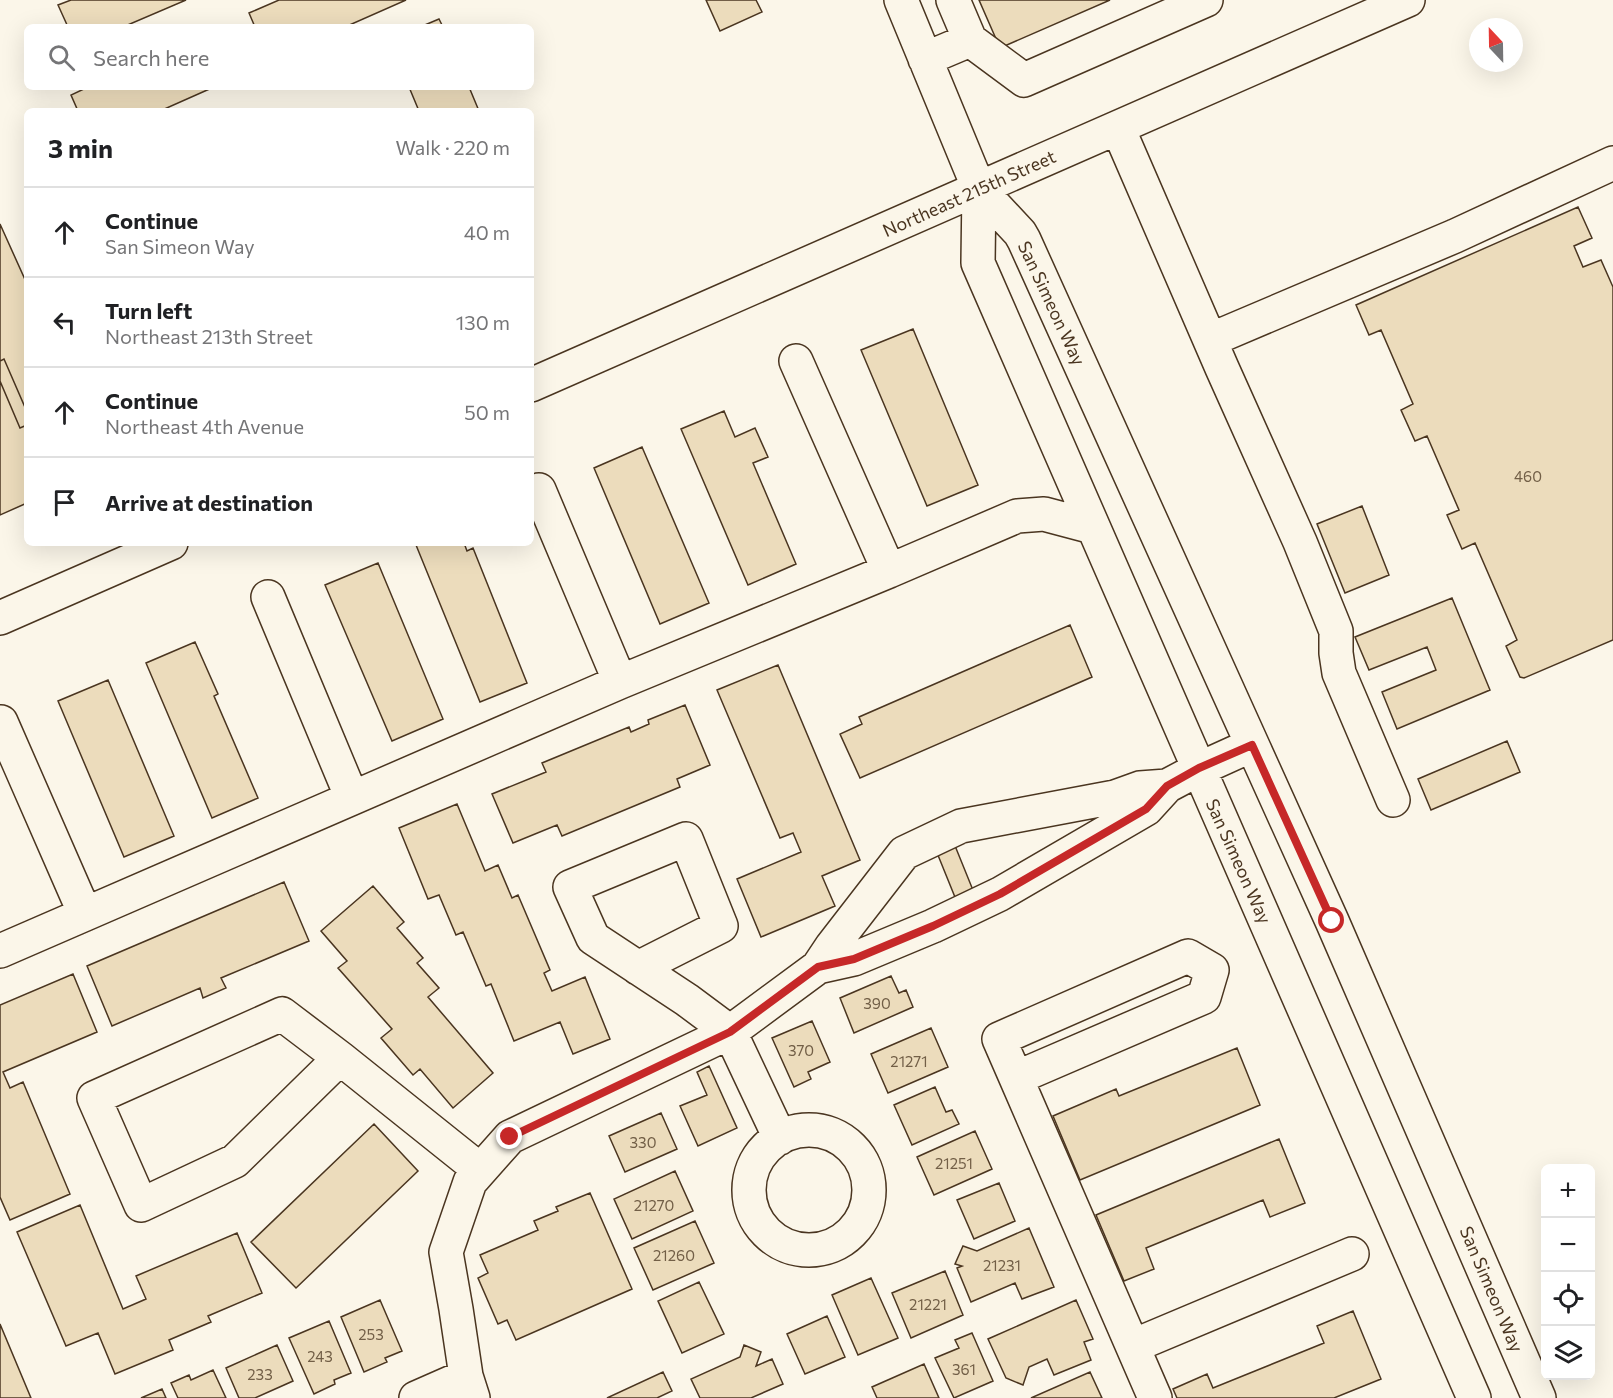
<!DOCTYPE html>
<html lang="en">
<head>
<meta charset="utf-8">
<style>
  body { margin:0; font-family:Commissioner,sans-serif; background:#f2f2f2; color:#202124 }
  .controls { position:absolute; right:18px; bottom:18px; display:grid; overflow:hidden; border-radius:9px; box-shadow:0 6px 24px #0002 }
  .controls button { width:54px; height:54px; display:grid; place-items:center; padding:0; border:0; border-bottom:2px solid #e0e0e0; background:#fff; color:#202124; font:30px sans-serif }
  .compass { position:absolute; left:1469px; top:18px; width:54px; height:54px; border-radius:50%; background:#fff; box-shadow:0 6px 24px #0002; rotate:338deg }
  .stop { position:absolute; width:18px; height:18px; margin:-14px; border:4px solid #c62828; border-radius:50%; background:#fff }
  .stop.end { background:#c62828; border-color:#fff; box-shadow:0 2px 6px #0008 }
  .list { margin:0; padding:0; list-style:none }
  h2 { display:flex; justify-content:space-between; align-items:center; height:78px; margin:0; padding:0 24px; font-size:26px }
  h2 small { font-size:20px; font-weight:400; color:#757577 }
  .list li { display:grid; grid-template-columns:39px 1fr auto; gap:18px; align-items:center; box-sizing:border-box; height:90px; padding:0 24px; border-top:2px solid #e0e0e0 }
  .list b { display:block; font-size:22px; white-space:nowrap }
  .list p { margin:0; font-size:20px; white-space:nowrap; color:#757577 }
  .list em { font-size:20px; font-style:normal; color:#757577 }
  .icon { flex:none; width:33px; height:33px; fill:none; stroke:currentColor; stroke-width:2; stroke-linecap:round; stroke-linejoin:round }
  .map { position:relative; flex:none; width:1613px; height:1398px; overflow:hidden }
  .search { position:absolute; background:#fff; box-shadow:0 6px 24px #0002; left:24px; top:24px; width:510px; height:66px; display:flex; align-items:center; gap:15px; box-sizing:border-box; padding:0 21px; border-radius:9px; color:#757577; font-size:22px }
  .panel { position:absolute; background:#fff; box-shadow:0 6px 24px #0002; left:24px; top:108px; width:510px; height:438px; border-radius:9px }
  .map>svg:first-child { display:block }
  .building { fill:#ecdcbc; stroke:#4a3520; stroke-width:1.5 }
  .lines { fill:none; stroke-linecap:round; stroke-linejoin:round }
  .minor-casing { stroke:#4a3520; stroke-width:36 }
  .minor { stroke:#fbf6e9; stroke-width:33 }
  .route { stroke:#c62828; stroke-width:8 }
  .labels { text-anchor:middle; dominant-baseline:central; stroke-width:4.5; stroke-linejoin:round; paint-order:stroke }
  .number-label { font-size:15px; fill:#725f47 }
  .street-label { font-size:18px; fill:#4a3520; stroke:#fbf6e9 }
</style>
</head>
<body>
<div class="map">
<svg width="1613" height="1398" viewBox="0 0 1613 1398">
  <rect width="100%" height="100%" fill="#fbf6e9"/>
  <!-- building -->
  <path class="building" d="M71,0h115l-63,27h-55l-10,-22z
    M279,0h127l-61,27h-90l-6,-14z
    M706,0h50l6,12 -42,19z
    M979,0h131l-110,48z
    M439,19l4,8h-23z
    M88,87h126l-54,24h-82l-7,-16z
    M409,87h60l10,24h-60z
    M1578,207l14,31 -18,8 9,21 18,-7 12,27v353l-89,38 -4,-1 -14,-31 11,-6 -42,-97 -13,6 -15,-34 12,-5 -32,-74 -12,5 -14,-31 12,-6 -32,-74 -12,5 -13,-30z
    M0,224l27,60v128l-23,-53 -4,2z
    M913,329l65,156 -51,21 -66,-156z
    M4,359l23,53v13l-7,3 -20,-47v-20z
    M0,381l20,47 7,-3v78l-27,12z
    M724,411l11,26 20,-9 13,29 -15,6 43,101 -48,21 -67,-156z
    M642,447l67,156 -49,21 -66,-156z
    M1362,506l27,69 -44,18 -28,-69z
    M422,543h42l3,8 6,-3 54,135 -47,19 -64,-157z
    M378,563l65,156 -51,22 -67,-156z
    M1452,598l38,92 -93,39 -15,-37 54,-22 -9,-23 -58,23 -14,-33z
    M1070,625l22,52 -232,101 -20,-44 22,-10 -3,-7z
    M195,642l23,52 -4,2 44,102 -46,20 -66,-155z
    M778,665l82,195 -38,16 13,30 -74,31 -24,-58 64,-27 -8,-19 -13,5 -63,-148z
    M108,680l66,156 -50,21 -66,-156z
    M685,705l25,60 -33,14 3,8 -118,49 -5,-11 -44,18 -21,-49 54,-22 -4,-9 87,-36 2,5 18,-8 -1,-4z
    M1507,741l13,31 -89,38 -13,-31z
    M457,804l28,67 13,-6 14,33 6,-3 32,75 -6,3 8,18 33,-14 25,62 -37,15 -13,-32 -46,19 -23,-57 -5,2 -23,-54 -7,3 -17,-40 -11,4 -29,-71z
    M947,826l32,79 -18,7 -32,-79z
    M284,882l25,59 -88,37 5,10 -23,10 -3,-10 -88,38 -25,-60z
    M373,886l31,36 -7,6 26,30 -6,5 22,25 -11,9 65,76 -40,35 -33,-39 -7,6 -32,-37 11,-9 -54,-61 9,-7 -26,-30z
    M73,974l24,58 -94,40 7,16 13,-6 47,112 -60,26 -10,-23v-192z
    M891,976l8,17 7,-3 7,17 -59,26 -14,-35z
    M812,1021l18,41 -22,10 3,7 -17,8 -22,-49z
    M931,1028l17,39 -60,26 -17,-39z
    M1237,1048l23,57 -180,75 -27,-64 63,-27 3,7z
    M709,1066l28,62 -39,18 -18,-40 27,-11 -10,-23z
    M935,1087l11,25 6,-2 7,14 -47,21 -18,-40z
    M661,1113l16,36 -52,23 -16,-36z
    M374,1124l44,47 -122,117 -45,-46z
    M975,1131l17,38 -58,26 -17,-38z
    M1279,1139l26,64 -35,14 -7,-17 -117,48 8,21 -30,12 -28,-66z
    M675,1171l18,40 -61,28 -18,-40z
    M999,1183l16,38 -41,18 -17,-39z
    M590,1193l42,96 -116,51 -9,-20 -9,4 -20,-46 10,-5 -8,-18 58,-25 -4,-9 24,-10 -2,-4z
    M80,1205l43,104 23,-10 -10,-23 101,-43 25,60 -54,23 3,6 -42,18 4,10 -58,24 -17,-41 -32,13 -49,-114z
    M695,1221l19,42 -61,27 -19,-42z
    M1029,1228l25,59 -32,12 -7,-16 -44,19 -14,-34 5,-2 -7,-2 8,-18 14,5z
    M945,1271l18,44 -52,23 -19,-45z
    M871,1278l27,60 -40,17 -26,-60z
    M699,1282l25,52 -42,19 -24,-52z
    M380,1300l22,51 -17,7 2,4 -23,10 -23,-55z
    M1076,1300l17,39 -9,3 7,18 -37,15 -7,-16 -18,8 -6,18 -17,-7 -18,-39z
    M1353,1311l28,68 -47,19h-157l-4,-9 34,-15 6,14 111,-45 -7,-17z
    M827,1316l18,41 -40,17 -18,-40z
    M329,1321l22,52 -17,7 1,4 -21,10 -25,-56z
    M0,1324l31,74h-31z
    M972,1333l21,48 -39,17 -19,-40 24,-10 -4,-8z
    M277,1345l16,36 -38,17h-16l-13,-30z
    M744,1345l17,7 -5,14 16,-7 11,25 -32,14h-51l-9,-19 49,-22z
    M924,1364l15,34h-62l-5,-11z
    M213,1370l13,28h-48l-7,-15 18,-8 2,5z
    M663,1372l9,19 -15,7h-50z
    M1090,1372l12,26h-71z
    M162,1389l4,9h-25z"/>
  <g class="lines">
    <defs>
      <path id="minor" d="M901,0l78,189 41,44 4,7 308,681 207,477
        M953,0l17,40
        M925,59l45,-19 54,40 182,-80
        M1118,128l104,240 78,174 36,89v22l3,20 54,127
        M979,189l-1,74 496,1135
        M1210,340l245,-104 158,-73
        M531,385l877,-385
        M539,490l81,192
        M889,571l128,-55 27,-2 49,13
        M268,597l84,201
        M0,618l171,-75
        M1,722l84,192
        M0,951l620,-269 269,-111 -93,-210
        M818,967l36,-8 79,-33 67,-32 146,-85 21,-23 32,-17 53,-24
        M638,968l83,-42 -35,-87 -116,48 23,51 94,62 43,32 50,106
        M340,1058l-105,103 -94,44 -47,-107 188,-84 58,44 140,112
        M1016,1078l188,-81 8,-27 -24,-14 -189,83 17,39 139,320
        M749 1190a60 60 0 1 1 120 0a60 60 0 1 1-120 0Z
        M1133,1346l219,-92
        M416,1398l50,-22
        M473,1398l-7,-22 -10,-67 -10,-57 24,-70 40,-45 220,-105 88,-65 14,-21 72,-93 57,-27 154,-29 25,-9 27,-2"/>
    </defs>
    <!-- minor casing -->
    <use href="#minor" class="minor-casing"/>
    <!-- minor -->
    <use href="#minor" class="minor"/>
  </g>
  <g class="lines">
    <!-- route -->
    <path class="route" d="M510,1137l220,-105 88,-65 36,-8 79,-33 67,-32 146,-85 21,-23 32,-18 53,-23 80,176"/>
  </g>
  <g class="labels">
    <!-- number labels -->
    <g class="number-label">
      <text x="1528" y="476">460</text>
      <text x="877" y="1003">390</text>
      <text x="801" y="1050">370</text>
      <text x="909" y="1061">21271</text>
      <text x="643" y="1142">330</text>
      <text x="954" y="1163">21251</text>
      <text x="654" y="1205">21270</text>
      <text x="674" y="1255">21260</text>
      <text x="1002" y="1265">21231</text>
      <text x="928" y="1304">21221</text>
      <text x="371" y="1334">253</text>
      <text x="320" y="1356">243</text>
      <text x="964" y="1369">361</text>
      <text x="260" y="1374">233</text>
    </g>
    <!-- street labels -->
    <g class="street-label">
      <text transform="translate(969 193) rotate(-24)">Northeast 215th Street</text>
      <text transform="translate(1052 303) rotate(65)">San Simeon Way</text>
      <text transform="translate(1239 861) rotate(66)">San Simeon Way</text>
      <text transform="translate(1492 1289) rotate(67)">San Simeon Way</text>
    </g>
  </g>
</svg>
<div class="controls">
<button>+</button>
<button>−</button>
<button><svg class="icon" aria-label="locate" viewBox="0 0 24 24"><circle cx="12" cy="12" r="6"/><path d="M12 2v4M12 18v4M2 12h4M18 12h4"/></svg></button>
<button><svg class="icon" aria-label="layers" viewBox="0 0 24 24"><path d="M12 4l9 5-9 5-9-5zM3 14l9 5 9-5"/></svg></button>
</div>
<svg class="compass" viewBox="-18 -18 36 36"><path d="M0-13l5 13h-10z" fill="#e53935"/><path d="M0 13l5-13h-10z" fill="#757577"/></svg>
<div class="stop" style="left:1332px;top:921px"></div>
<div class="stop end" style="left:510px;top:1137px"></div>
<div class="search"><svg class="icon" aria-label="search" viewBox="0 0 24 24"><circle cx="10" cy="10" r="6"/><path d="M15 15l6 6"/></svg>Search here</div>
<section class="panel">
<h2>3 min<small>Walk · 220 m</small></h2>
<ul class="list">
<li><svg class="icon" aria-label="ahead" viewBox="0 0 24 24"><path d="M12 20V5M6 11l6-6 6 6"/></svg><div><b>Continue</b><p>San Simeon Way</p></div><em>40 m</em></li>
<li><svg class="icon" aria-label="left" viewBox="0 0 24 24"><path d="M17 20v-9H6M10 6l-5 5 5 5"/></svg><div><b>Turn left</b><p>Northeast 213th Street</p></div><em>130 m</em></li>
<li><svg class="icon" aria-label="ahead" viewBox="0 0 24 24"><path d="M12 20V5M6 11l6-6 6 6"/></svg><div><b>Continue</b><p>Northeast 4th Avenue</p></div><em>50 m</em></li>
<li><svg class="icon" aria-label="arrive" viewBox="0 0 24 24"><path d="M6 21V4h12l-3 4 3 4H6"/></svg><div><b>Arrive at destination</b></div></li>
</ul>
</section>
</div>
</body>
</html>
